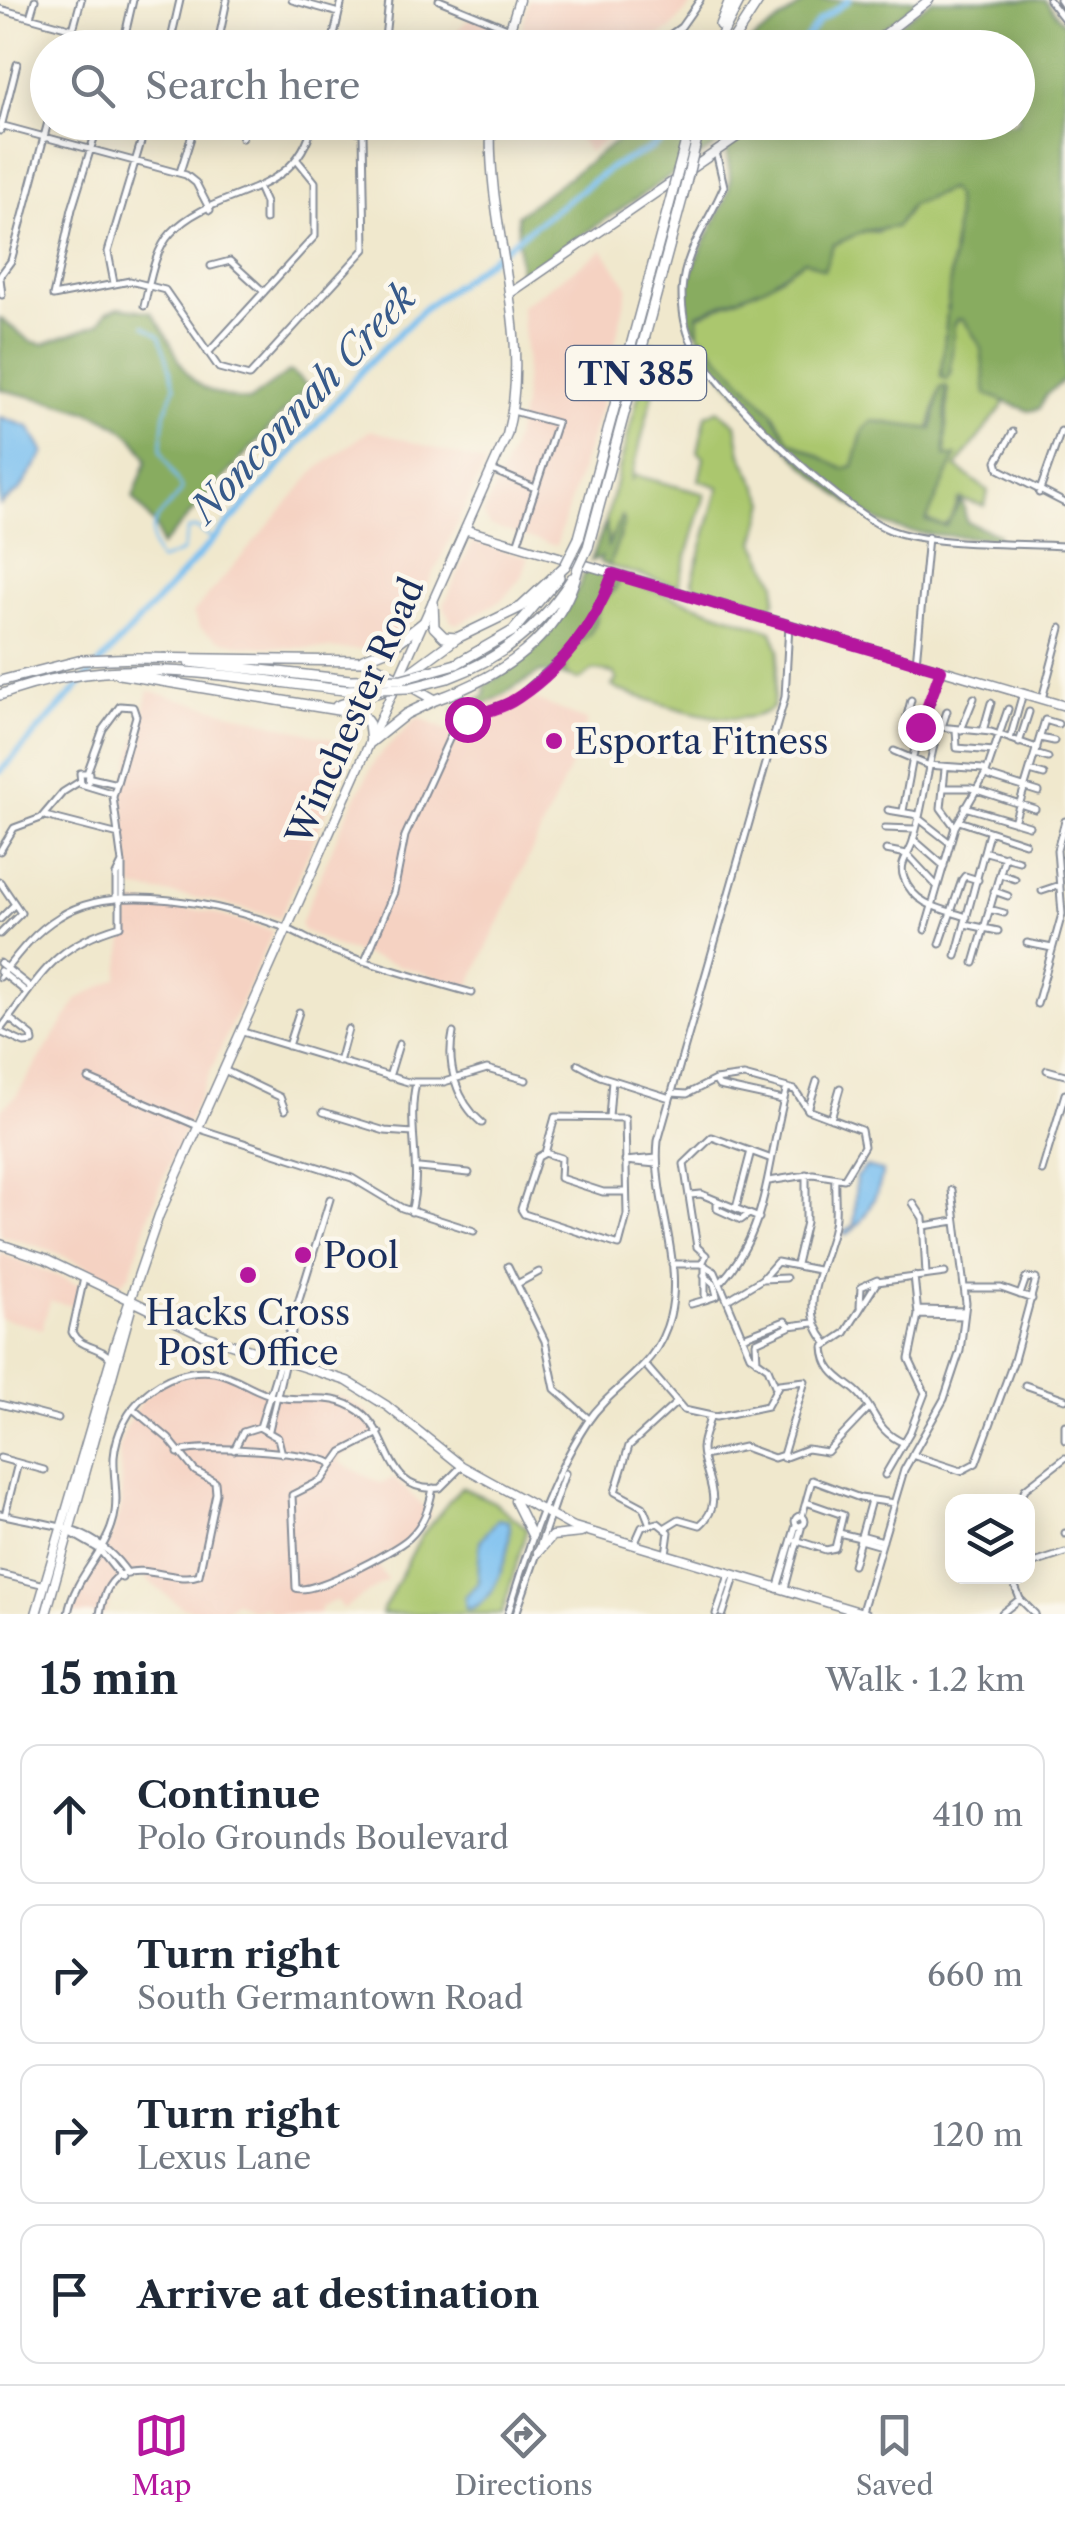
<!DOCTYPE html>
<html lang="en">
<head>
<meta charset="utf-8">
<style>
  body { margin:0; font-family:"Libre Caslon Text",serif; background:#f6f6f7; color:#1f2937 }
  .controls { position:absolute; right:30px; bottom:30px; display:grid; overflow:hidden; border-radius:20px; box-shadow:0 5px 25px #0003 }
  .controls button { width:90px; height:90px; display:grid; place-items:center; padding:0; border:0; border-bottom:2px solid #e0e1e3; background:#fff; color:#1f2937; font:50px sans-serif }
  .stop { position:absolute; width:30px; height:30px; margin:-22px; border:8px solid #b5179e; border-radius:50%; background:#fff }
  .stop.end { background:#b5179e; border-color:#fff; box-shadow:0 2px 10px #0008 }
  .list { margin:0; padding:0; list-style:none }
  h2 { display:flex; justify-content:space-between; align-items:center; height:130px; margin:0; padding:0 40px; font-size:42px }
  h2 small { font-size:32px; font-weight:400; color:#747a83 }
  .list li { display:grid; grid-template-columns:65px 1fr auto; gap:30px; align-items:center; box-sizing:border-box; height:140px; margin:0 20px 20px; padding:0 20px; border:2px solid #e0e1e3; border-radius:20px }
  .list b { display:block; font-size:38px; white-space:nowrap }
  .list p { margin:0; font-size:32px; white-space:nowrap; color:#747a83 }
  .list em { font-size:32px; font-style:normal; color:#747a83 }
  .icon { flex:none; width:55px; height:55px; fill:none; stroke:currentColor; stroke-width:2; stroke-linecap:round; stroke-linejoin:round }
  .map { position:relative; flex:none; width:1065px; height:1614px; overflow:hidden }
  .search { position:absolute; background:#fff; box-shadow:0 5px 25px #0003; left:30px; right:30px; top:30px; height:110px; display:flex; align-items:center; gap:25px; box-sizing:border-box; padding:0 35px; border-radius:55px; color:#747a83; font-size:38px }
  .sheet { height:770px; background:#fff }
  nav { display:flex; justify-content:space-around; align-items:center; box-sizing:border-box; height:140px; border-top:2px solid #e0e1e3; background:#fff; font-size:28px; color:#747a83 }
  nav a { display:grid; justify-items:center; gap:5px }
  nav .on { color:#b5179e }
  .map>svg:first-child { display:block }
  .built { fill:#f5d2c2 }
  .green { fill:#abc76e; stroke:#637b66; stroke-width:2.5 }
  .forest { fill:#88ac61; stroke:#526e60; stroke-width:2.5 }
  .water { fill:#79bff0; stroke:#4a77a7; stroke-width:2.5 }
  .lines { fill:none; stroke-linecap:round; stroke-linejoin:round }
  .stream { stroke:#79bff0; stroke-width:2.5 }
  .river { stroke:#79bff0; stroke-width:6 }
  .minor-casing { stroke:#868c96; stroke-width:9 }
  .major-casing { stroke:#868c96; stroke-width:11 }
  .highway-casing { stroke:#868c96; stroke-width:12 }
  .minor { stroke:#fff; stroke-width:5 }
  .major { stroke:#fff; stroke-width:8 }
  .highway { stroke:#fff; stroke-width:9 }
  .highway-bridge-casing { stroke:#868c96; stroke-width:12; stroke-linecap:butt }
  .highway-bridge { stroke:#fff; stroke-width:9 }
  .route { stroke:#b5179e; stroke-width:12 }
  .poi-dot { fill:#b5179e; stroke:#fbf7ec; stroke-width:4 }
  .labels { text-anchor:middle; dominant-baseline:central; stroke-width:9; stroke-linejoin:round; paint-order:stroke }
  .shield { fill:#fbf7ec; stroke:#5e6b89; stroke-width:2.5 }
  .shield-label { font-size:32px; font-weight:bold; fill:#1b2f5e }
  .street-label { font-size:35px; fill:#1b2f5e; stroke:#fbf7ec }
  .poi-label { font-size:35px; fill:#1b2f5e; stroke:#fbf7ec; text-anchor:start }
  .water-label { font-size:38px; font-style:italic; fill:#375a8a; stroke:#fbf7ec }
</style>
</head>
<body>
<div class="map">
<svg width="1065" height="1614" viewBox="0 0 1065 1614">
  <rect width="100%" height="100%" fill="#fbf7ec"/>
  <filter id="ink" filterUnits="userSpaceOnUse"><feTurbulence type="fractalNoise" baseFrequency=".01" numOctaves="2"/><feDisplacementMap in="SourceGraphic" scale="20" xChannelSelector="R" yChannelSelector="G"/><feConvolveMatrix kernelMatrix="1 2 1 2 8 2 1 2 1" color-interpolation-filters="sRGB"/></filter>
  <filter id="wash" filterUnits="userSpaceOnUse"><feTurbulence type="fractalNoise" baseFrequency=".0048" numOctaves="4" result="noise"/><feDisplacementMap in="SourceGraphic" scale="40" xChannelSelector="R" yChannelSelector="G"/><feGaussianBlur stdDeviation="2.25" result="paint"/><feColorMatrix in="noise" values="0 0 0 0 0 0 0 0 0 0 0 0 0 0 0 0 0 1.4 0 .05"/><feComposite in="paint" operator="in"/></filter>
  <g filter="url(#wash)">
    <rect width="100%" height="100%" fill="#f0e8cd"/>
    <!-- built -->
    <path class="built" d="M529,0h166l-25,30 -30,17 -69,1 -49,-21z
      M474,16l22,10 -1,21 -41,1 4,-19z
      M447,123h35v20l-37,-12z
      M629,123l-40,29 -18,-23 -71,-5z
      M603,250l25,37 -29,126 -43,133 -66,-20 -7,-12 27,-61 13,-47 3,-48 -5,-52z
      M370,430l116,33 -75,158 -14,15 -28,14 -124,-4 -26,-6 -18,-11 -8,-16 124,-144z
      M472,542l56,15 -5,18 -20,24 -44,25 -8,-2 -7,-17z
      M149,691l183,48 18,17 -70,162 -70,-18 -78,-12 -10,-98z
      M518,692l69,29 -14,40 -104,226 -131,-40 -35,-17 -3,-6 42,-99 34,-66 42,-42 30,14 22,-20z
      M130,903l79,9 64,19 -113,254 -30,88 -8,10 -72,-33 -50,-15v-125l16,-14 62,-97 40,-21z
      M0,1253l80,32 -6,21 -24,-5 -8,28 -42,-11z
      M204,1370l30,5 49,21 59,1 24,14 17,25 -41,19 -3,7 41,21 14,-5 37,36 -29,32 -27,15 12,19 -44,29 -7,-9 -16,8v6h-49l-6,-7 -12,4 -18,-10 -10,10 -16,3 -28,-7 -35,-28 2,-6 -13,1 -21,17 -9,23h-34l4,-20 37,-59 10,-33 -3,-55 6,-20 17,-27 19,-17z"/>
    <!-- green -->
    <path class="green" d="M949,189l6,7 1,22 -15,159 6,3 3,-5 4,-50 4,-7 6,2 16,24 6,39 19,20 -49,64 32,24 -3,15 -26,-7 -8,21 -12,8 -13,-10 30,-62h-11l3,-67 -8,-1 -11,43 -50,-10 -18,16 -8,29 -10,3 -54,-29 -17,-29 -48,-46 -20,-28h-5l-1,-21 68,-30 39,-26 19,9 9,-24 31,-14 14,1 25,-14 8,-13z
      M652,342l4,39 -25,100 3,-6 71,19 -27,92 -69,-20 15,-45 -2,-5 -14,30 -2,-25z
      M718,410l18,14 5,30 25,48 -11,40 21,41 -1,19 -7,5 -71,-19 -5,-6 27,-95 -20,-7 5,-23 -6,-5 8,-37z
      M615,577l157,54 7,19 -6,57c-33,29 -117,-6 -155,-17l-6,-4 5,-7 -4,-6 -19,-3 -15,10 -12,-5 -4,-14 32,-35 4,-22 17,-15z
      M461,1487l33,15 33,26 -25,86h-121l40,-78z"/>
    <!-- forest -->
    <path class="forest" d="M808,0h112l-61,47h-116z
      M932,0h113l20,25v354l-19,16 -7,14 -10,2 -43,-17 -5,-47 -17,-27 -6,-1 -4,6 -4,50 -3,5 -6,-3 15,-159 -1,-22 -6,-7 -38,16 -15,22 -32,4 -31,14 -9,25 -19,-10 -39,26 -68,28 1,21c-39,-43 21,-107 30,-148 4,-13 -4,-26 -1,-39l34,-25 256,-1v-74l-152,-1z
      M641,123h108l-229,154 -3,-62z
      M119,307l32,5c39,50 20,77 98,89l41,-30 18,15 -147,160 -4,-17 -24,-32 14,-37c-20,-52 -100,-57 -147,-71v-71l30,23 13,3 56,-20 8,-12z
      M700,336l72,76 17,28 54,29 10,-3 10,-36 9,-9 60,8 8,-41 6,-2 -1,70h11l-30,65 20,5 16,-27 5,23 31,12v5c-32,-3 -68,-2 -99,-10 -67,-18 -154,-126 -196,-179z
      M621,518l3,5 -15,43 -9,-3 1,-6 -10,4 15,-40 2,25z
      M586,570l29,7 3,8 -19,19 -8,28 -25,24 1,20 -26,-4 -53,31 -32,8v5l-2,-7 31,-13v-11c48,-26 81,-65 101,-115z"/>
    <!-- water -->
    <path class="water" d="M0,417l29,10 15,26 -24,37 -20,15z
      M866,1167l16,4c0,17 -21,58 -37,64l-1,-4 10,-5 2,-49z
      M498,1519l11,2c5,22 -14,88 -43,88l-1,-12 13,-14 2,-42z"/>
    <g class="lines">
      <!-- stream -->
      <path class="stream" d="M144,325l16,11 15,50 -10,28 -4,36 21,40c-19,28 -42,32 -23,71l23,-9 6,-23 9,-1 15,11"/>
      <!-- river -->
      <path class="river" d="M799,48l20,-27 30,-21
        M0,772l261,-284 104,-121 60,-59 188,-142 37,-17 39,-27"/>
    </g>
  </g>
  <g filter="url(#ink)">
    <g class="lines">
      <defs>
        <path id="minor" d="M292,0l47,13
          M439,0l117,48
          M1049,0l16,20
          M1060,0l5,7
          M0,9l73,20
          M30,17l5,-17
          M68,48l13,-48
          M122,48l11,-48
          M169,48l11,-48
          M217,48l10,-48
          M331,48l11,-48
          M384,48l5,-48
          M652,48l29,-21 19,-27
          M99,122l-27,87 -19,87 77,-15 35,9 54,78 30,8 116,-127 -2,-116 -34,-11
          M0,125l186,50 10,8 14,27
          M0,131l17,-67
          M242,138l5,-16
          M716,152l8,34c-14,35 -40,65 -42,105 0,18 2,36 10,52 23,47 149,167 198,187 41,16 129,13 175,16
          M180,172l16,-50
          M258,187l7,16v17
          M211,266l19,-5 34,31
          M0,276l11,-15 37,-139
          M0,278l2,17
          M114,283l-6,-31 39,-130
          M144,306c6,-24 10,-55 27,-73 45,-48 125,-32 142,-111
          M208,353l107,-117v-54l-17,-21
          M513,411l44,12 -40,122
          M1013,432l-16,29 2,8 66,34
          M492,470l43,18
          M1039,493l22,-62
          M916,663l12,-126
          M1042,699l19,-71
          M911,700l-4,16 32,11 52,5 46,16
          M939,727c-12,38 -15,77 -26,114 -4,14 -15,22 -9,37 10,27 38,31 63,39
          M942,727l5,-16
          M956,729l1,19 37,3
          M961,730l13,-32
          M983,731l8,-28
          M1040,738l14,3
          M1010,739l13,-46
          M1019,743l10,-31
          M894,751l33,14 56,4 5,7 51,16
          M1035,754l13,4
          M945,769l-4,39 14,19
          M1030,771l14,4
          M87,773l16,-44 17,-23 13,1 3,9 -23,81 9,66
          M91,778l26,6
          M88,784l1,-11h-9l1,11 33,10
          M945,788h26l64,21
          M965,807l64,19
          M888,810l30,5
          M903,811l12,-64 26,-76
          M45,816l74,19
          M918,818l32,25
          M959,821l66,22
          M1014,822l31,-102 13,4
          M885,828l29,1
          M914,840l30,26
          M886,850l21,4 29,31
          M0,851l14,-23 27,-10 22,-26 16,-10
          M986,852l33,9
          M1000,874l15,5
          M0,882l21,31 -21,21
          M994,891l14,5
          M1042,891l18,-6
          M116,899v-24l6,-12v35
          M989,909l15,4
          M0,919l15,-15
          M965,924l33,7
          M925,930l30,-103 31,-54 22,-64
          M1027,943l25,5
          M940,944l22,-64 3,-4 13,4
          M956,956l33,-123
          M365,961l29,-69 11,-56 46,-101 18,-18 46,-17 50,-45 27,-33 21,-49
          M0,963l29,23
          M974,963l31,-107
          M0,971l25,20
          M0,977c17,-22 34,-45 59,-60 56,-37 165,-12 224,10 19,8 36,20 56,26 43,15 88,27 133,40
          M1037,1004l25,-90 -5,-64 8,-29
          M0,1030c40,-52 51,-84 120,-104v-28
          M0,1032l24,11 9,-1 -1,-6 -23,-18
          M243,1032l165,50h36l43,-13 39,11
          M453,1033c-7,32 4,69 29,90
          M288,1046l11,-34
          M339,1062l9,-33
          M578,1064l22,12 70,22
          M224,1070l56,27 5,13
          M1047,1070l18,5
          M389,1077l10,-33
          M89,1079l109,47
          M715,1080l29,-4 51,14 13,20 53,20 3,16 -20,33 -31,-5 -44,7
          M672,1093l15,1 28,-14 4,6 64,14
          M808,1110l9,-29
          M323,1112l62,19 28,2
          M555,1117l70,1 2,97 -8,30 -95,-31 -3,-5 17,-52 7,-4z
          M609,1117l3,-37
          M831,1119l9,-31
          M197,1128l155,50 50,30 72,23
          M545,1153l16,5 -1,20 43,14h23
          M656,1164l-31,-3 32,-3
          M419,1168l50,5
          M1042,1171l23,-77
          M690,1195l11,-1 58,24
          M717,1201v8l24,11 8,-6
          M913,1203l10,15 3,57
          M736,1208l15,-57
          M411,1212c12,-45 -5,-86 5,-129
          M924,1226l31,-5
          M672,1264h30l13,8 35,83 18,13 8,20
          M702,1264l4,-9 -9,-8 -13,-83 28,-27 57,21
          M796,1264l10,-42v-48
          M508,1266l37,75 10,48 34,30
          M704,1275l10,9 3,12 -12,4v-35
          M84,1278l-12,54c8,17 28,13 39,27
          M762,1279l24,-1
          M722,1281c50,-56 45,-126 65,-193
          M517,1284l22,-12
          M964,1288h37l31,11
          M729,1299l33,-20 15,-17 41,8
          M691,1304l14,-4
          M860,1307l1,-20 16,-7
          M918,1310l47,1
          M918,1315l46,1
          M743,1337l42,-16 5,5 23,-3
          M827,1343c-32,-38 -1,-76 7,-118 3,-15 0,-32 1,-47
          M757,1361l-1,-19 33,-15
          M647,1367l37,43 32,7 51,-11 12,-22 26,-3 -22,74 -9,3 -30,-11 -40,9
          M1025,1385l40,14
          M0,1404l58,15
          M1065,1425v15
          M260,1427l70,-228
          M269,1430l23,-98
          M379,1433l-37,19 -20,28 -30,15 4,93c15,8 99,-37 113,-50 15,-14 20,-30 24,-50
          M904,1443c-31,-13 -28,-36 -49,-53 -15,-12 -30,-19 -31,-43l21,-14 32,-51 68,-9
          M234,1450l9,-18 16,-5 19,11 4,16
          M178,1453c18,-10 135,-1 153,10
          M912,1455l49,16 15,-8 38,-103 22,-81 -10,-1 -6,17
          M0,1458l44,12
          M783,1458l24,-9 20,3 40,-42
          M885,1475l25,-43 15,-39 -16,-34 9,-44 -4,-39
          M1019,1502l6,-13 40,-31
          M0,1514c54,13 95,11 128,60
          M5,1515l13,-52
          M795 1521a5 5 0 1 1 10 0a5 5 0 1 1-10 0Z
          M802,1516l10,-36 48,18 34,5
          M649,1522l-6,-15 -28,-15 14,-46 48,-44
          M666,1527l13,-8 21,6c27,-23 3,-50 2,-76 0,-10 6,-22 8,-32
          M839,1533l21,5
          M1065,1533v1
          M73,1534l26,15 23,29
          M861,1535l22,6
          M792,1539l34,11 9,-2 8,-33 -37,-13
          M860,1540l21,6
          M634,1545l8,-18 16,-4 11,9 -3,22
          M853,1565l18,-65
          M1028,1565l37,-12
          M0,1574l45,11
          M1011,1576l9,23 15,15
          M785,1588l17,-63
          M777,1589l19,-64
          M862,1611l42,-141 40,-71 16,-48 6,-48 -14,-113
          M1002,1613l18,-14
          M68,1614c6,-37 38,-61 46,-96 5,-20 -1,-40 0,-61 4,-49 49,-92 100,-85 23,4 41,21 64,25 30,6 53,-6 81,14 35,25 24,83 81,77l22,-22
          M100,1614c11,-74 67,-27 99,-39l17,-82 -1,-11 -20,-11 -26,-32 -36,-30
          M508,1614c20,-66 41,-133 79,-191 28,-42 69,-51 83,-107 14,-58 -18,-117 -12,-175l127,-444 4,-72
          M516,1614l49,-141
          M716,1614l13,-39
          M723,1614l12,-37"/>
        <path id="major" d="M504,48l15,-48
          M867,48l62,-48
          M509,294l250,-172
          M467,530l598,176
          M0,1244l45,15 158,76 144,46 40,25 75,60 109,60 295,88
          M515,1501l17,34
          M538,1552l14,-16 29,-3
          M36,1614l80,-273 43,-126 348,-780c27,-104 -21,-207 -16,-313
          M46,1614l86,-309"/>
        <path id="highway" d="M720,25l10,-25
          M715,48l25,-48
          M728,48l31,-48
          M579,538l89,-329
          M588,547l94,-348
          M433,602l1,25 10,10 13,1
          M136,658l231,3 68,39c64,-23 126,-61 143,-132
          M363,659l28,-11 33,-26
          M189,662l161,18
          M456,664l57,-33 46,-54
          M119,674l243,40 7,10 2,18
          M448,678c52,-19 95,-53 124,-100
          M401,679l56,-41 64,-31 44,-41
          M0,681l82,-21 57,-2
          M0,695c113,-44 228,-18 344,-5
          M337,706l51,-17
          M371,742l35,-28 29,-14"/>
      </defs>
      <!-- minor casing -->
      <use href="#minor" class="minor-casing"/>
      <!-- major casing -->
      <use href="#major" class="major-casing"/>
      <!-- highway casing -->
      <use href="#highway" class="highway-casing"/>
      <!-- minor -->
      <use href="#minor" class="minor"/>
      <!-- major -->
      <use href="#major" class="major"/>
      <!-- highway -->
      <use href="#highway" class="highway"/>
      <defs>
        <path id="highway-bridge" d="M682,199l19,-77
          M668,209l23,-87
          M565,566l14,-28
          M578,568l10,-21
          M350,680l52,-1 54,-15
          M344,690l65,-2 39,-10"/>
      </defs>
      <!-- highway-bridge casing -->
      <use href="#highway-bridge" class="highway-bridge-casing"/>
      <!-- highway-bridge -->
      <use href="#highway-bridge" class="highway-bridge"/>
    </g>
  </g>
  <g class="lines" filter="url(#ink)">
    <!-- route -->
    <path class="route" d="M467,719c14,-7 30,-9 44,-17 48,-29 84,-77 102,-128l328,96 -21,57"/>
  </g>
  <!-- markers -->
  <g class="poi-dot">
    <circle cx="554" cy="741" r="10"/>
    <circle cx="303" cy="1255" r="10"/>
    <circle cx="248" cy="1275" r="10"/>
  </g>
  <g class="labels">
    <!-- shield labels -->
    <rect class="shield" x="566" y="346" width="140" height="54" rx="8"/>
    <g class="shield-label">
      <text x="636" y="373">TN 385</text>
    </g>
    <!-- street labels -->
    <g class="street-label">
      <text transform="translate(355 711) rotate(-66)">Winchester Road</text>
    </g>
    <!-- poi labels -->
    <g class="poi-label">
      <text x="574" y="741">Esporta Fitness</text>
      <text x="323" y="1255">Pool</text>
      <text x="248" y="1312" text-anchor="middle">Hacks Cross<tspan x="248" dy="40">Post Office</tspan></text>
    </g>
    <!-- water labels -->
    <g class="water-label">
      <text transform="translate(303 403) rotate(-47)">Nonconnah Creek</text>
    </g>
  </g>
</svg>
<div class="controls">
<button><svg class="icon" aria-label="layers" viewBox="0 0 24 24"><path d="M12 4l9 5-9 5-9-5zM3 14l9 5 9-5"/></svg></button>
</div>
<div class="stop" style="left:467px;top:719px"></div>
<div class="stop end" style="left:920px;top:727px"></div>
<div class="search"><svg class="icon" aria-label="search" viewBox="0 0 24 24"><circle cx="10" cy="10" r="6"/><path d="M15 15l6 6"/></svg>Search here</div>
</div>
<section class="sheet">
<h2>15 min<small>Walk · 1.2 km</small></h2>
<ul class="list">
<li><svg class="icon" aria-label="ahead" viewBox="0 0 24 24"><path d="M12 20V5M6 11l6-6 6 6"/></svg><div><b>Continue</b><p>Polo Grounds Boulevard</p></div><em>410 m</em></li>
<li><svg class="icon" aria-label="right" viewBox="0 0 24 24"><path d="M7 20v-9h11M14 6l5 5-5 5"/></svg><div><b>Turn right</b><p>South Germantown Road</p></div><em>660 m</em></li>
<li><svg class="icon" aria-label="right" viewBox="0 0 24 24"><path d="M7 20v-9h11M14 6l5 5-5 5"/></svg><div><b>Turn right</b><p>Lexus Lane</p></div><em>120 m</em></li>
<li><svg class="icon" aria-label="arrive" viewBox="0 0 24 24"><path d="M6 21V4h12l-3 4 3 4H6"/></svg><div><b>Arrive at destination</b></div></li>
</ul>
</section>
<nav>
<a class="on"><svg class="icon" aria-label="map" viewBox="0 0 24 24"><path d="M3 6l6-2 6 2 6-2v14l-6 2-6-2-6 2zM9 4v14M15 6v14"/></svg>Map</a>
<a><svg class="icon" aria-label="directions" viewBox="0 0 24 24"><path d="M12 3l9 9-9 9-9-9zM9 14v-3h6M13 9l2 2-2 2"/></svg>Directions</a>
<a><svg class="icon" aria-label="saved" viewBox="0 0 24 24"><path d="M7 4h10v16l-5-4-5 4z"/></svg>Saved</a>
</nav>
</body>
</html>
